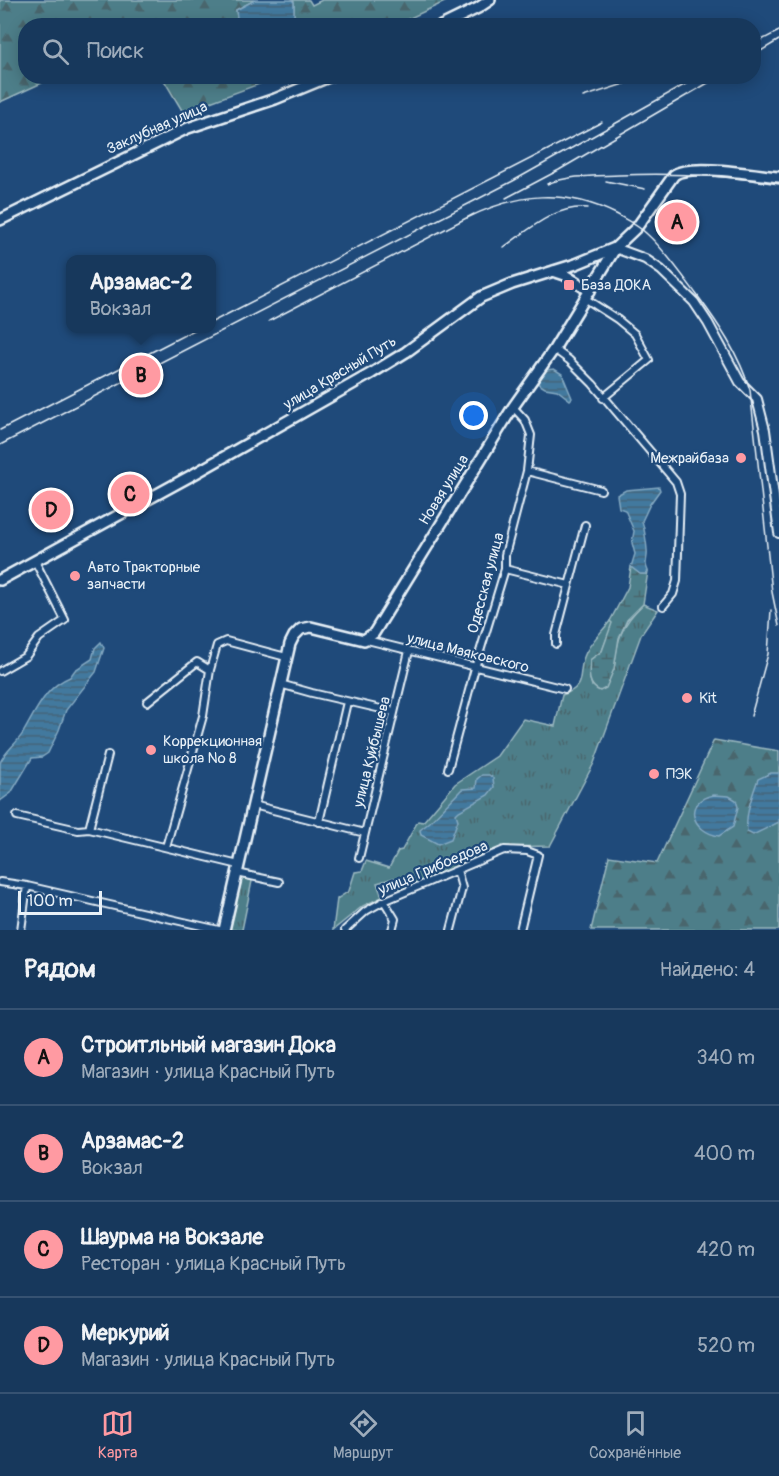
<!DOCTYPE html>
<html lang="ru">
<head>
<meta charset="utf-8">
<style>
  body { margin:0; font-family:Pangolin,sans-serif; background:#203f62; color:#f1f3f6 }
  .scale { position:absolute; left:18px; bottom:15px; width:84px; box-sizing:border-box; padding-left:6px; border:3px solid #e8f1f8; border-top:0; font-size:16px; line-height:21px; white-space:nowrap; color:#e8f1f8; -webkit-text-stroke:4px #1f4a7a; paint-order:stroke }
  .you { position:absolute; left:474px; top:416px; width:21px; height:21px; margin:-15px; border:4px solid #fff; border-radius:50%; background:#1a73e8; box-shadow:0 0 0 9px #1a73e833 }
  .badge { display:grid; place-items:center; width:39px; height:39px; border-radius:50%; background:#ff9aa2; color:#111; font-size:20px; font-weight:700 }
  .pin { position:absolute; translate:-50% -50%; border:3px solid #fff; box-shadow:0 2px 6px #0006 }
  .popup { position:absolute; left:66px; top:255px; width:150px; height:78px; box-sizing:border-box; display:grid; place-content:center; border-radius:12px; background:#17385c; filter:drop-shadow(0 2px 4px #0005); font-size:20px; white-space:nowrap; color:#9eacbb }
  .popup b { font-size:22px; color:#f1f3f6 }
  .popup::after { content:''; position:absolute; left:50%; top:100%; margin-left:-12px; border:12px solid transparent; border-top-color:#17385c }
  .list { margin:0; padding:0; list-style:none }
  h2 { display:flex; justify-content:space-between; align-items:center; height:78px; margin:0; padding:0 24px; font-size:26px }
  h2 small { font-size:20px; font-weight:400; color:#9eacbb }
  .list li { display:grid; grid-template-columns:39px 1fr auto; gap:18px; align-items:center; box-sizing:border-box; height:96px; padding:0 24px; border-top:2px solid #365272 }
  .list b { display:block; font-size:22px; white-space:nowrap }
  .list p { margin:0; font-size:20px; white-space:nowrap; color:#9eacbb }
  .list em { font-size:20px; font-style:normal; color:#9eacbb }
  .icon { flex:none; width:33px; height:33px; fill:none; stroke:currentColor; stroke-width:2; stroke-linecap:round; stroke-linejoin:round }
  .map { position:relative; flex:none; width:779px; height:930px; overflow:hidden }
  .search { position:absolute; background:#17385c; box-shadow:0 3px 15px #0003; left:18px; right:18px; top:18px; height:66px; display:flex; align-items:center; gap:15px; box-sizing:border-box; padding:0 21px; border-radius:24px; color:#9eacbb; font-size:22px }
  .sheet { height:462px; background:#17385c }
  nav { display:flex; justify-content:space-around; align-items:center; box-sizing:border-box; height:84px; border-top:2px solid #365272; background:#17385c; font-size:16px; color:#9eacbb }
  nav a { display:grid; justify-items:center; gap:3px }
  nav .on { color:#ff9aa2 }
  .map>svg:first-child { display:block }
  .grass { fill:url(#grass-tufts); stroke:#9bb8c0; stroke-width:1.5 }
  .forest { fill:url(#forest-firs); stroke:#9bb8c0; stroke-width:1.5 }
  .wetland { fill:url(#wetland-marsh); stroke:#9bb8c0; stroke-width:1.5 }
  .water { fill:url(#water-rules); stroke:#84a9c2; stroke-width:1.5 }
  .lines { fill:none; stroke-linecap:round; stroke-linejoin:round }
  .minor-casing { stroke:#e8f1f8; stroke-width:10 }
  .tertiary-casing { stroke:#e8f1f8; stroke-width:12 }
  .secondary-casing { stroke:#e8f1f8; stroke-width:14 }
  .minor { stroke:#1f4a7a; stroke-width:6 }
  .tertiary { stroke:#1f4a7a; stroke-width:8 }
  .secondary { stroke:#1f4a7a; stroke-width:9 }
  .rail { stroke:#e8f1f8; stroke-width:1.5 }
  .poi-dot { fill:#ff9aa2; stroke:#1f4a7a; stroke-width:2 }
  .labels { text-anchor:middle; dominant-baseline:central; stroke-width:4.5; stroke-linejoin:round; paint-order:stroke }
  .street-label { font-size:15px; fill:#e8f1f8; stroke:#1f4a7a }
  .poi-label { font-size:15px; fill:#e8f1f8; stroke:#1f4a7a; text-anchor:start }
</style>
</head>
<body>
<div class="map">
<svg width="779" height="930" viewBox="0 0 779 930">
  <defs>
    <pattern id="grass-tufts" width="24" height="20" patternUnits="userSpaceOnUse" patternTransform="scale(1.5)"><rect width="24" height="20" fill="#4e7e89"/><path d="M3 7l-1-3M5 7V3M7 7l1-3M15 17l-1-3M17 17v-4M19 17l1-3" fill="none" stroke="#4a666d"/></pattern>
    <pattern id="forest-firs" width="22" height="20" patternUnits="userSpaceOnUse" patternTransform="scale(1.5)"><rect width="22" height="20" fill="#4e7e89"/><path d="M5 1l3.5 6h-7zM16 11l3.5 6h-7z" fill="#4a666d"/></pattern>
    <pattern id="wetland-marsh" width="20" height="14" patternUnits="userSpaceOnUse" patternTransform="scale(1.5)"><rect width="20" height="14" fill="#4e7e89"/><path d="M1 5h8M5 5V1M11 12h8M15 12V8" fill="none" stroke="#4a666d"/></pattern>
    <pattern id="water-rules" width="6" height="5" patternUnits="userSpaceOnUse" patternTransform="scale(1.5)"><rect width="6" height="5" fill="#42799e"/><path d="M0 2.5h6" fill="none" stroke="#446378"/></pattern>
  </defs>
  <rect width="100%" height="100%" fill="#1f4a7a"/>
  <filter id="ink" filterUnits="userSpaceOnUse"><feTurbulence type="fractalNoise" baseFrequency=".0167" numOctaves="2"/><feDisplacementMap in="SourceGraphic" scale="12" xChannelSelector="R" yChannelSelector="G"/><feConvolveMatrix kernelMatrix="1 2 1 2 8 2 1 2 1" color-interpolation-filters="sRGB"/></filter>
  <g filter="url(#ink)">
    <!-- grass -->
    <path class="grass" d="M643,604l15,6 -17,25 -47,128 -44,83 -46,1 -103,43 -7,-12 -17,5 5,14 -19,9 -30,24 4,-31 12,-8 6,-19 7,-1 4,-10 23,7 9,-17 4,-1 16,-29 5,1 32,-38 42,-28 26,-37 32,7 7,-31c25,-8 15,-20 22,-38 4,-13 18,-25 26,-36l3,2 -11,28 -12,9v19l2,7 22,-17c3,-30 7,-44 29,-65z
      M242,878h7l3,3 -10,49h-12z"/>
    <!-- forest -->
    <path class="forest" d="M0,0h255l-19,10 2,15 -212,1v50l29,1 -55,25z
      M292,0h17l3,5 10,-5h127l-54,25 -116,1 15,-10v-14z
      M162,77h116l-95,35z
      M714,740l65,11v179h-188l18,-74 48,7z"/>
    <!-- wetland -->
    <path class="wetland" d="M631,567l10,7h5l2,-3 -5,33 -16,16 -8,18 -5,31 -8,19 -6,3c-13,-6 -11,-18 -10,-31l12,-9 10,-28 -2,-2 18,-34z"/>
    <!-- water -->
    <path class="water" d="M255,0h37l2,2v14l-15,9h-41l-2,-15z
      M554,369l8,5 10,24 -2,2 -13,-10 -12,-2 -8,-5 9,-13z
      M659,487l1,3 -10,14 -8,17c2,6 6,29 5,35 -1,7 -2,8 1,15l-2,3h-6l-9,-7 4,-13 -3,-11 2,-12 -9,-21 -6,-2 -2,-13 9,-5z
      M101,642l3,6 -8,24 -30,38 -7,20 -11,23 -6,4 -10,1 -21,35 -11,8c0,-12 0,-27 0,-38 2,-8 18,-21 23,-30 13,-22 22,-46 47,-56l5,-7 17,-11 3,-11z
      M771,773h8v49l-26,13 -6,-3c-2,-18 5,-36 11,-53z
      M482,775h7l4,3 1,9 -6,8 -29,16 -3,3 2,6 -7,19 -13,5 -17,-9 -1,-5 10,-8 32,-33 14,-1 1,-9z
      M714,795l15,1 7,4 2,7 -5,20 -14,9c-27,-4 -38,-35 -5,-41z"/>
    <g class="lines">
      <defs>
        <path id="minor" d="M586,299l31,20 18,15 14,26 -46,38
          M554,349l15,11 24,24 83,98 4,12 -3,87 -4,13 -10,12
          M527,471l74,19
          M505,569l64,16
          M367,640l198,49
          M556,644v-9l29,-110
          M0,671l26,-15 13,-18 26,-18 -30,-59
          M280,684l32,9 82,19
          M147,702l50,-40 13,8
          M108,755l-19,74 150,36
          M448,769l27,-101 30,-99v-14l22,-84 4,-36 -6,-15 -12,-13
          M253,805l112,28
          M17,816l61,14 11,-1
          M319,822l28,-120
          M166,847l37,-131 7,-46 7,-25 9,-4 60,16
          M359,858l50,-207
          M237,873l42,9
          M0,882l27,4 192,44
          M384,901l11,18 -3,11
          M21,930l6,-44
          M345,930l21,-19 18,-10 120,-51 23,1 11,4 -18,75
          M451,930l11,-42 -5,-18"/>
        <path id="tertiary" d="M615,248l30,11 16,11 33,32 14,21 32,59 17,17 8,31 14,103"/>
        <path id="secondary" d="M441,26l37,-18 12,-8
          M0,220l188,-92 87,-29 56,-23
          M553,271l12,4 25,16
          M0,580l194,-106 178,-101 34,-21 75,-55 31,-13 64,-20 39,-16 22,-21 37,-52c15,-12 84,0 105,2
          M224,930l66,-286 4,-8 7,-7 10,-2 53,13 10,-7 139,-226 41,-58 61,-100"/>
      </defs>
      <!-- minor casing -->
      <use href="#minor" class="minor-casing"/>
      <!-- tertiary casing -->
      <use href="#tertiary" class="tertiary-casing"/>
      <!-- secondary casing -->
      <use href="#secondary" class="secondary-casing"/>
      <!-- minor -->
      <use href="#minor" class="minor"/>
      <!-- tertiary -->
      <use href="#tertiary" class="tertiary"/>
      <!-- secondary -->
      <use href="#secondary" class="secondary"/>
      <!-- rail -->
      <path class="rail" d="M754,44l25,-13
        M754,55l25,-15
        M583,97l66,-21
        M606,181l39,8
        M547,184c23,-9 47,-8 72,-9 53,-2 107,0 160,9
        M506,198l53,-28 161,-94
        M467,218c51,-25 97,-30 149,-4 11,6 23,12 31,20 17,15 36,42 50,61 22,30 42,59 53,95l22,202 7,34
        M504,247c26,-18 51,-42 84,-39
        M269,321l205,-107
        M212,322l390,-200
        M0,430l198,-102
        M0,445l513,-264 187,-105
        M751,716l17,-62 3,-44"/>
    </g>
  </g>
  <!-- markers -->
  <g class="poi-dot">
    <rect x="563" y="279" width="12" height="12" rx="3"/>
    <circle cx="741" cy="458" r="6"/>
    <circle cx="75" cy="576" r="6"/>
    <circle cx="687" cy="698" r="6"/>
    <circle cx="151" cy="750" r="6"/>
    <circle cx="654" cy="774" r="6"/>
  </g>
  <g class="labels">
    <!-- street labels -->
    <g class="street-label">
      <text transform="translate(157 128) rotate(-24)">Заклубная улица</text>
      <text transform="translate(340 373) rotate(-31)">улица Красный Путь</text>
      <text transform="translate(444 490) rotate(-58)">Новая улица</text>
      <text transform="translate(486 583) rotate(-75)">Одесская улица</text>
      <text transform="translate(468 653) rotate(14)">улица Маяковского</text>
      <text transform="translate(372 752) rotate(-76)">улица Куйбышева</text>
      <text transform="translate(433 868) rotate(-23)">улица Грибоедова</text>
    </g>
    <!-- poi labels -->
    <g class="poi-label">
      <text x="581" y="285">База ДОКА</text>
      <text x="729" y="458" text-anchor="end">Межрайбаза</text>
      <text x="87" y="567">Авто Тракторные<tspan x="87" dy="17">запчасти</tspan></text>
      <text x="699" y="698">Kit</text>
      <text x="163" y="741">Коррекционная<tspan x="163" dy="17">школа № 8</tspan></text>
      <text x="666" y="774">ПЭК</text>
    </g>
  </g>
</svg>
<div class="scale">100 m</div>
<div class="you"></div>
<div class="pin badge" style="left:677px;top:222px">A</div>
<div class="pin badge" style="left:141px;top:375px">B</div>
<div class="popup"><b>Арзамас-2</b>Вокзал</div>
<div class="pin badge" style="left:130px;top:494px">C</div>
<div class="pin badge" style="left:51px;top:510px">D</div>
<div class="search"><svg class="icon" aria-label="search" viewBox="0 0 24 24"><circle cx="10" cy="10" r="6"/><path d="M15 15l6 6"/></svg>Поиск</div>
</div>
<section class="sheet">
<h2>Рядом<small>Найдено: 4</small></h2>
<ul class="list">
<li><span class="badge">A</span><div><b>Строитльный магазин Дока</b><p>Магазин · улица Красный Путь</p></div><em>340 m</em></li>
<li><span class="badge">B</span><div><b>Арзамас-2</b><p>Вокзал</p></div><em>400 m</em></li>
<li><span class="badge">C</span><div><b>Шаурма на Вокзале</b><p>Ресторан · улица Красный Путь</p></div><em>420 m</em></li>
<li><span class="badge">D</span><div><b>Меркурий</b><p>Магазин · улица Красный Путь</p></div><em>520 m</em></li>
</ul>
</section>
<nav>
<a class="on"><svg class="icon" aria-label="map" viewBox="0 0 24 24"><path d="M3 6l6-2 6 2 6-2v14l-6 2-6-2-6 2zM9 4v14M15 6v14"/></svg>Карта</a>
<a><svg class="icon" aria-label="directions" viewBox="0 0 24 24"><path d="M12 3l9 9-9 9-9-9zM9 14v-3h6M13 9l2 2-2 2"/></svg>Маршрут</a>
<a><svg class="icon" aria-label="saved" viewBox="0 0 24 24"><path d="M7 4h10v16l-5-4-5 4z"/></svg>Сохранённые</a>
</nav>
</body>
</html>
